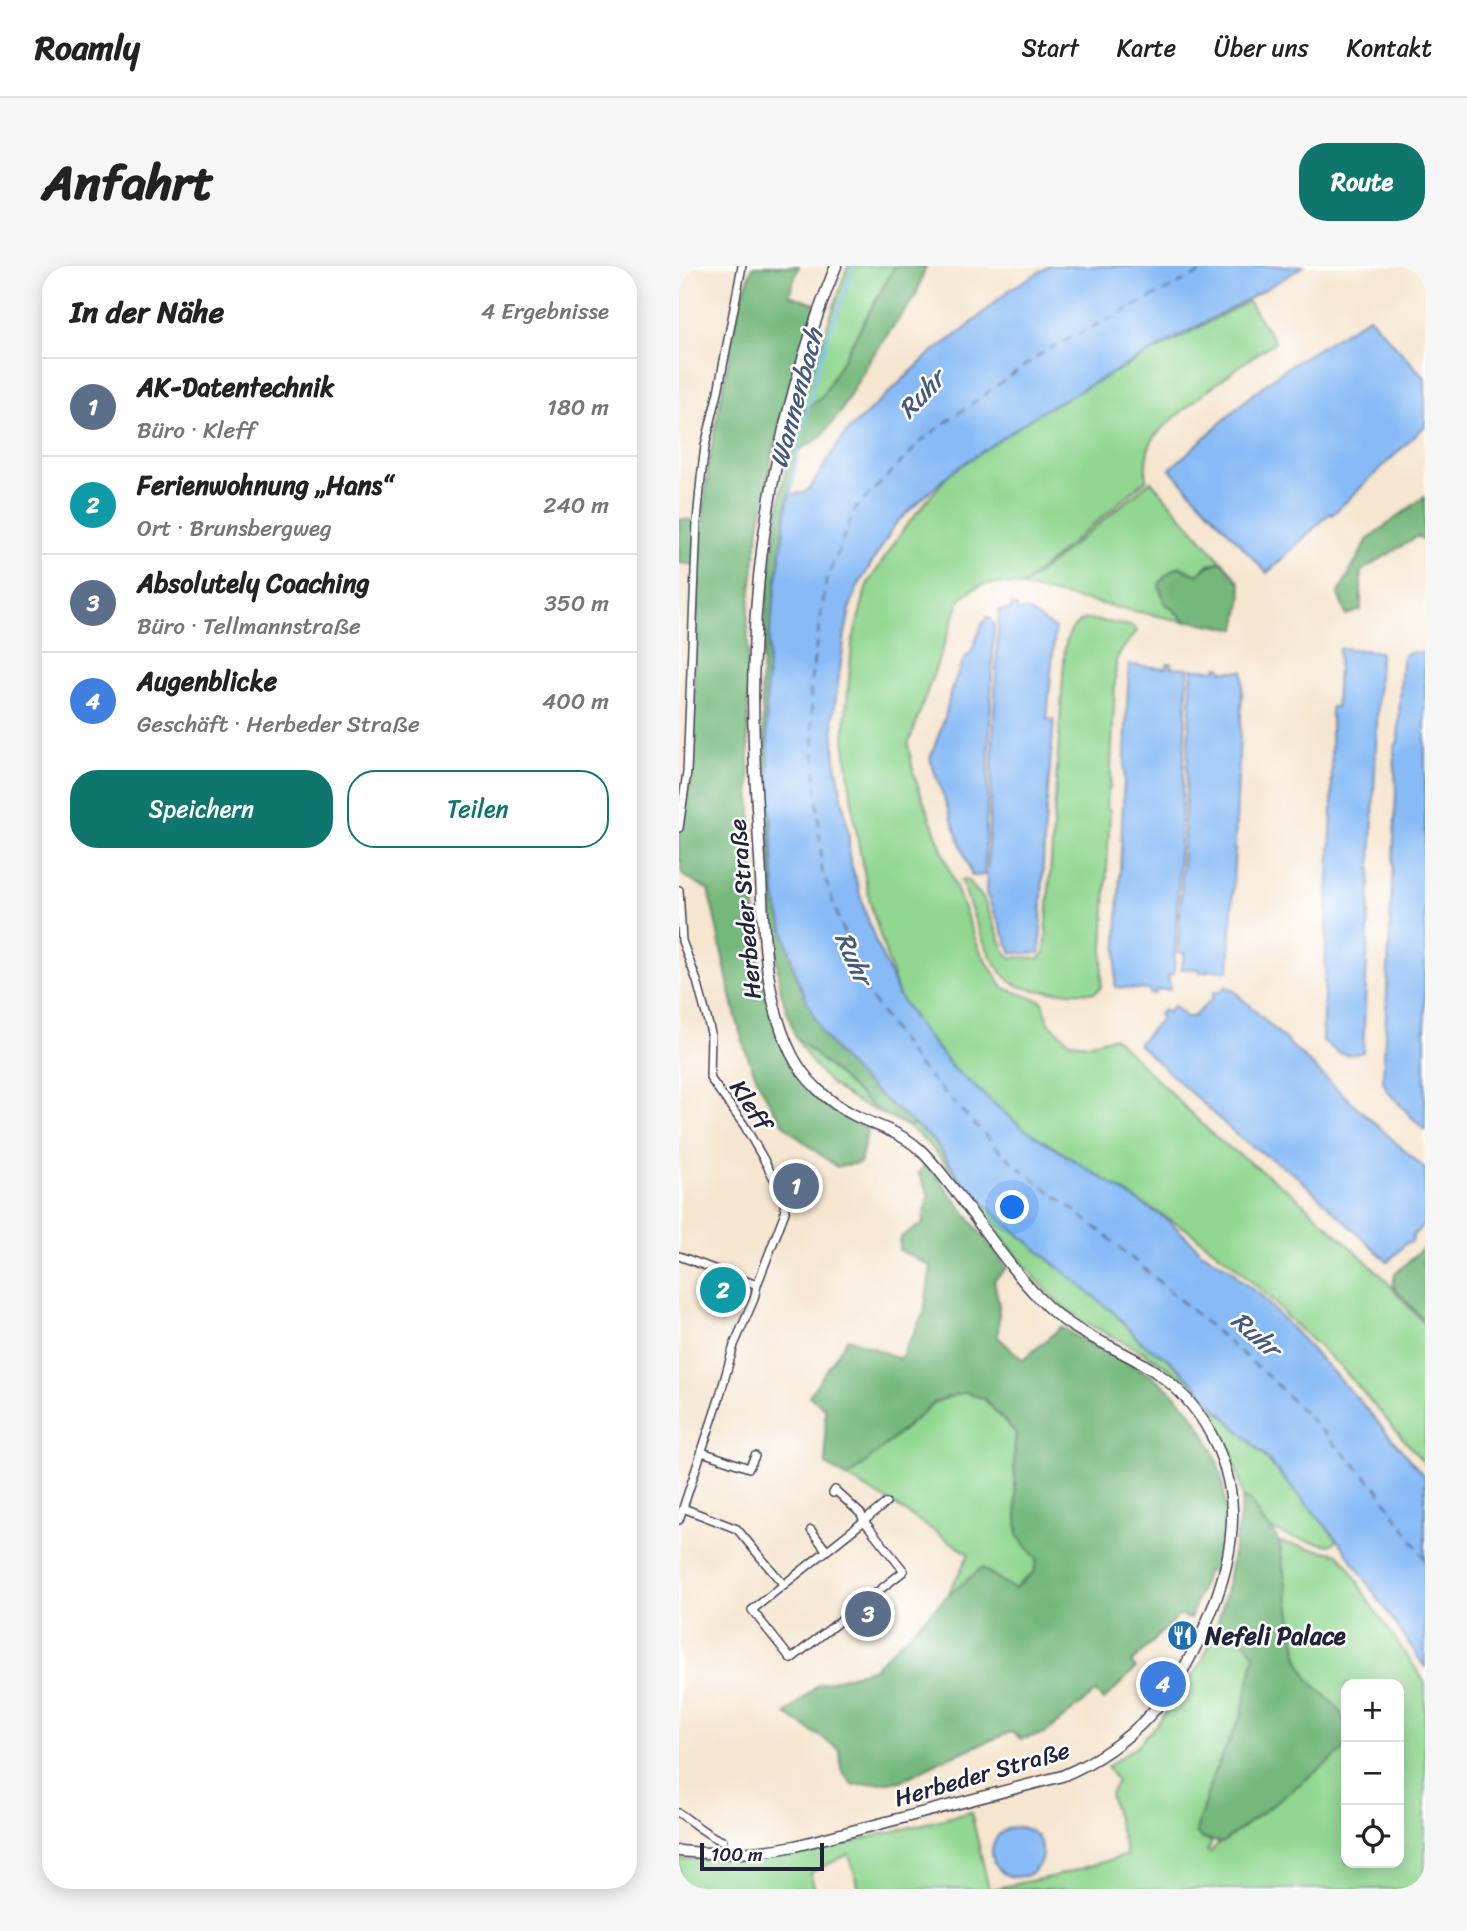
<!DOCTYPE html>
<html lang="de">
<head>
<meta charset="utf-8">
<style>
  body { margin:0; font-family:Sriracha,sans-serif; background:#f6f6f6; color:#222 }
  .controls { position:absolute; right:21px; bottom:21px; display:grid; overflow:hidden; border-radius:14px; box-shadow:0 4px 18px #0003 }
  .controls button { width:63px; height:63px; display:grid; place-items:center; padding:0; border:0; border-bottom:2px solid #e0e0e0; background:#fff; color:#222; font:35px sans-serif }
  .scale { position:absolute; left:21px; bottom:18px; width:124px; box-sizing:border-box; padding-left:7px; border:4px solid #22223b; border-top:0; font-size:19px; line-height:24px; white-space:nowrap; color:#22223b; -webkit-text-stroke:5px #fff; paint-order:stroke }
  .you { position:absolute; left:334px; top:942px; width:24px; height:24px; margin:-18px; border:5px solid #fff; border-radius:50%; background:#1a73e8; box-shadow:0 0 0 10px #1a73e833 }
  .badge { display:grid; place-items:center; width:46px; height:46px; border-radius:50%; background:#0f766e; color:#fff; font-size:23px; font-weight:700 }
  .pin { position:absolute; translate:-50% -50%; border:4px solid #fff; box-shadow:0 2px 7px #0006 }
  .list { margin:0; padding:0; list-style:none }
  h2 { display:flex; justify-content:space-between; align-items:center; height:91px; margin:0; padding:0 28px; font-size:30px }
  h2 small { font-size:23px; font-weight:400; color:#767676 }
  .list li { display:grid; grid-template-columns:46px 1fr auto; gap:21px; align-items:center; box-sizing:border-box; height:98px; padding:0 28px; border-top:2px solid #e0e0e0 }
  .list b { display:block; font-size:26px; white-space:nowrap }
  .list p { margin:0; font-size:23px; white-space:nowrap; color:#767676 }
  .list em { font-size:23px; font-style:normal; color:#767676 }
  .actions { display:flex; gap:14px; padding:21px 28px }
  .actions a { flex:1; padding:16px 0; border:2px solid #0f766e; border-radius:28px; text-align:center; font-size:24px; color:#0f766e }
  .actions .main { background:#0f766e; color:#fff }
  .icon { flex:none; width:38px; height:38px; fill:none; stroke:currentColor; stroke-width:2; stroke-linecap:round; stroke-linejoin:round }
  .map { position:relative; flex:none; width:746px; height:1623px; overflow:hidden; border-radius:28px }
  header { display:flex; align-items:center; gap:42px; box-sizing:border-box; height:98px; padding:0 35px; background:#fff; border-bottom:2px solid #e0e0e0 }
  header strong { font-size:33px }
  nav { display:flex; gap:38px; margin-inline-start:auto; font-size:24px }
  .intro { display:flex; align-items:center; justify-content:space-between; box-sizing:border-box; height:168px; padding:0 42px }
  h1 { margin:0; font-size:49px }
  .button { padding:18px 32px; border-radius:28px; background:#0f766e; color:#fff; font-size:24px; font-weight:700 }
  main { display:flex; gap:42px; padding:0 42px }
  aside { flex:1; background:#fff; border-radius:28px; box-shadow:0 4px 18px #0003 }
  .map>svg:first-child { display:block }
  .green { fill:#91d791; stroke:#5a7c66; stroke-width:2 }
  .forest { fill:#74b87b; stroke:#4b6d5b; stroke-width:2 }
  .water { fill:#88bbf6; stroke:#556e98; stroke-width:2 }
  .lines { fill:none; stroke-linecap:round; stroke-linejoin:round }
  .stream { stroke:#88bbf6; stroke-width:2.5 }
  .ferry { stroke:#46587c; stroke-width:2; stroke-dasharray:9 7; stroke-linecap:butt }
  .street-casing { stroke:#423f51; stroke-width:10 }
  .secondary-casing { stroke:#423f51; stroke-width:13 }
  .street { stroke:#fff; stroke-width:7 }
  .secondary { stroke:#fff; stroke-width:10 }
  .labels { text-anchor:middle; dominant-baseline:central; stroke-width:5; stroke-linejoin:round; paint-order:stroke }
  .street-label { font-size:24px; fill:#22223b; stroke:#fff }
  .poi-label { font-size:24px; font-weight:bold; fill:#22223b; stroke:#fff; text-anchor:start }
  .water-label { font-size:26px; font-style:italic; fill:#46587c; stroke:#fff }
</style>
</head>
<body>
<header>
<strong>Roamly</strong>
<nav><a>Start</a><a>Karte</a><a>Über uns</a><a>Kontakt</a></nav>
</header>
<div class="intro"><h1>Anfahrt</h1><a class="button">Route</a></div>
<main>
<aside>
<h2>In der Nähe<small>4 Ergebnisse</small></h2>
<ul class="list">
<li><span class="badge" style="background:#5c6f8a">1</span><div><b>AK-Datentechnik</b><p>Büro · Kleff</p></div><em>180 m</em></li>
<li><span class="badge" style="background:#0f9aa8">2</span><div><b>Ferienwohnung „Hans“</b><p>Ort · Brunsbergweg</p></div><em>240 m</em></li>
<li><span class="badge" style="background:#5c6f8a">3</span><div><b>Absolutely Coaching</b><p>Büro · Tellmannstraße</p></div><em>350 m</em></li>
<li><span class="badge" style="background:#3f7fe0">4</span><div><b>Augenblicke</b><p>Geschäft · Herbeder Straße</p></div><em>400 m</em></li>
</ul>
<div class="actions"><a class="main">Speichern</a><a>Teilen</a></div>
</aside>
<div class="map">
<svg width="746" height="1623" viewBox="0 0 746 1623">
  <rect width="100%" height="100%" fill="#fff"/>
  <filter id="ink" filterUnits="userSpaceOnUse"><feTurbulence type="fractalNoise" baseFrequency=".0143" numOctaves="2"/><feDisplacementMap in="SourceGraphic" scale="14" xChannelSelector="R" yChannelSelector="G"/><feConvolveMatrix kernelMatrix="1 2 1 2 8 2 1 2 1" color-interpolation-filters="sRGB"/></filter>
  <filter id="wash" filterUnits="userSpaceOnUse"><feTurbulence type="fractalNoise" baseFrequency=".00686" numOctaves="4" result="noise"/><feDisplacementMap in="SourceGraphic" scale="28" xChannelSelector="R" yChannelSelector="G"/><feGaussianBlur stdDeviation="1.57" result="paint"/><feColorMatrix in="noise" values="0 0 0 0 0 0 0 0 0 0 0 0 0 0 0 0 0 1.4 0 .05"/><feComposite in="paint" operator="in"/></filter>
  <g filter="url(#wash)">
    <rect width="100%" height="100%" fill="#f6e5cf"/>
    <!-- green -->
    <path class="green" d="M169,0h47l-73,131 -25,18z
      M569,35l27,41c-32,20 -60,42 -89,66 -11,10 -28,21 -35,35 -6,12 -5,24 -5,37l-125,106c-27,-3 -41,-8 -61,14l-52,145 6,30 65,174 24,39 39,13 7,22 21,19 17,2 27,-7 101,100 77,56 89,82 44,50v139l-84,-97 -51,-47 -15,-17 -40,-37 -47,-36 -54,-32 -114,-72 -67,-58 -33,-40 -21,-32 -29,-93 -15,-78 -11,-87 8,-94 15,-59 38,-58 45,-54 92,-62z
      M472,215l70,80 -13,4 -11,10 -18,-9 -13,9 -7,9 5,18 22,20 -164,-35z
      M408,353l45,7 5,5 -13,16 -8,13 -6,128 -2,1 -2,18 4,3 -9,177 -7,6c-22,-2 -57,1 -77,-8 -29,-14 -45,-76 -56,-105l5,-1 17,19 21,51 5,8 31,1 5,-5 20,-306c3,-13 8,-24 22,-28z
      M116,770l78,71 25,14c-52,-23 -74,-33 -103,-85z
      M235,858l21,18 29,42 40,38 111,92 27,29 25,15 33,31 12,15 52,52 74,84 -8,5c-19,-4 -56,-8 -68,-24 -5,-6 -8,-14 -11,-20l-8,-3c-15,-77 -42,-117 -112,-152 -27,-14 -55,-26 -77,-48 -31,-31 -57,-68 -84,-104 -19,-24 -37,-49 -61,-67z
      M285,1126l19,6 33,35 -2,26 4,77 19,23 -3,14 -20,16 -32,-21 -35,28 22,-42 -74,-49 -47,-27 87,-76z
      M600,1276l59,12 11,12 19,34 57,82v207h-434l64,-13 72,-21 -17,-61 7,-13 -10,-14 32,-23 17,-19 45,-61 15,-36 30,15 9,12 -13,59 -29,61 -17,56 5,7 11,4 -5,9 3,1 9,-9h3l121,-92 3,-5v117h53v-179h-53v41l-8,-17 -29,-28 -11,-22z
      M292,1546l18,77h-130l-10,-35 -39,19 5,16h-136v-30h84l92,-18z"/>
    <!-- forest -->
    <path class="forest" d="M74,0h46l-10,29 27,9 -27,86 -17,66 -13,72 -11,85v123l8,209 13,63 18,53 29,36 29,21 23,10 -8,35 -23,4c-14,-11 -44,-31 -54,-44 -51,-69 -54,-154 -75,-233l-26,-15 -1,-14h-2v-40l6,1 6,-49 7,-208 -19,-2v-44l24,2 5,-56 31,-159z
      M216,0h31l-10,29 -43,60 -33,58 -19,24 -23,14c-3,12 -5,41 -10,49l-19,137 -3,70 9,190 21,79 26,57 20,26 19,20 53,45 -5,3 -36,-20 -78,-71 -15,-47 -8,-81 -11,-219 6,-96 14,-102 16,-76 25,-18z
      M745,231l1,44 -7,-5 -57,35v39l-15,5 -8,-21 30,-55z
      M543,295l18,22 2,13 -6,33 -51,-9 -21,-18 -5,-18 7,-9 13,-8 19,8 11,-9z
      M248,897l80,105 -13,12 5,25 -1,32 25,23 38,-33c10,6 21,13 32,19 18,9 37,16 54,27 44,27 75,78 78,129 2,24 -3,47 -7,70l-11,-1 -17,48 -11,-4 -48,48 5,5 -33,33 -7,-9 -52,42 -23,5 -10,-7 -71,29 -39,20 -48,4 -12,-15 -1,-20 -54,-36 32,-29 56,-17 73,-72 35,-28 32,21 20,-17 3,-13 -19,-23 -4,-77 2,-26 -33,-35 -19,-6 -29,10 -87,76 -22,-13 -1,-57 -16,-12 39,-58 52,21 24,-46 7,-47 -32,-16 2,-13 21,-13 7,-30 -11,-21z
      M746,980v9l-3,6 3,10v51l-32,-36 2,-12z
      M564,1232l8,3 11,20 10,9 7,12 19,116 11,22 29,28 8,17v21l-3,5 -121,92 -21,-5 -5,-7 17,-56 29,-61 13,-59 -9,-12 -30,-15 10,-35z"/>
    <!-- water -->
    <path class="water" d="M370,0h255l-40,24 -222,121 -92,62 -54,50 -38,63 -7,18 -6,30 -12,84 2,40 14,78v20l15,52 11,32 24,56 21,32 33,40 67,58 148,94 28,26 5,6 31,18 8,10 20,15 23,24 75,80 67,78v190l-87,-127 -74,-85 -52,-51 -12,-15 -32,-30 -26,-16 -27,-29 -111,-92 -40,-38 -29,-42 -74,-63 -19,-20 -20,-26 -26,-57 -21,-79 -9,-190 3,-70 19,-137 4,-6 11,-1 7,-5 35,-54 87,-82 32,-22 45,-40z
      M690,51l56,61v48l-93,89 -2,-2 -63,60 -97,-104 77,-70 39,-31z
      M333,339l5,1v5l10,-1 28,19 -8,90 7,1 -10,117 -4,116h-28l-26,-60 13,-283h12z
      M307,351h4v4l4,2 -10,252 -12,1 -42,-117 15,-42 6,-27 14,-33 5,-2 13,-33 3,-1z
      M660,382l41,4 -17,400c-20,6 -26,1 -41,-12l10,-231 -1,-102h5z
      M735,386l11,2v477l-38,-40 -4,-11 13,-288 -2,-44 4,-7 4,-83 3,-4z
      M488,397h4l1,4 16,1 -14,306 -6,1 2,14 -14,1 -1,4h-5v-4l-35,-3 14,-322 38,3z
      M538,401h4l1,4h21l-14,300 -22,-1v2h-7l-1,-3h-18l4,-16 -7,-1 14,-283 24,1z
      M546,721l7,2 105,100 88,80v54l-13,14 1,3 -3,3 -3,-1 -19,20 -90,-85 -58,-39 -102,-94 24,-26 -3,-4 4,-4 4,3 6,-7 13,11h7l20,-19 -1,-3 3,-4 3,2z
      M313 1586a25 25 0 1 1 50 0a25 25 0 1 1-50 0Z"/>
    <g class="lines">
      <!-- stream -->
      <path class="stream" d="M113,229l-1,-8 7,-36 20,-85 36,-100"/>
      <!-- ferry -->
      <path class="ferry" d="M535,0l-169,85 -118,85 -72,73 -29,73 -16,104 12,184 39,114 54,78 90,94 99,78 167,145 104,106 50,74"/>
    </g>
  </g>
  <g filter="url(#ink)">
    <g class="lines">
      <defs>
        <path id="street" d="M0,562l8,-56 10,-251 4,-43 4,-32 13,-54 24,-126
          M0,624l3,51 15,40 14,52 -1,45 34,47 19,33 17,32 4,11 1,11 -28,73 -3,14 -20,46 -15,54 -40,121
          M0,990l78,29
          M23,1186l47,16 6,-12
          M154,1227l2,-3 26,24 3,7 22,-18
          M4,1242l54,21 46,55
          M185,1255l40,50 -113,88 -39,-49z
          M132,1264l15,20
          M0,1547c13,9 30,24 44,28"/>
        <path id="secondary" d="M0,1585c39,4 77,3 116,-5l267,-70c71,-30 114,-81 144,-152 15,-34 27,-76 26,-114 -2,-53 -31,-107 -75,-137 -35,-25 -76,-35 -108,-65 -34,-32 -61,-74 -90,-112 -13,-16 -25,-34 -41,-48 -18,-16 -42,-22 -64,-33 -26,-13 -50,-35 -63,-62 -29,-60 -27,-129 -31,-194 -4,-69 -9,-138 -6,-207 4,-131 33,-265 82,-386"/>
      </defs>
      <!-- street casing -->
      <use href="#street" class="street-casing"/>
      <!-- secondary casing -->
      <use href="#secondary" class="secondary-casing"/>
      <!-- street -->
      <use href="#street" class="street"/>
      <!-- secondary -->
      <use href="#secondary" class="secondary"/>
    </g>
  </g>
  <!-- icons -->
  <defs>
    <symbol id="restaurant-disc" viewBox="-11 -11 22 22"><circle r="9.5" fill="#1f6fb2" stroke="#fff"/><path d="M-5-6h1v4h1v-4h1v4h1v-4h1v5L-1.5 .5V6h-2V.5L-5-1ZM5-6V6H3V1.5H1.5Q1.5-4 5-6Z" fill="#fff"/></symbol>
  </defs>
  <g fill-rule="evenodd">
    <use href="#restaurant-disc" x="486" y="1352" width="35" height="35"/>
  </g>
  <g class="labels">
    <!-- street labels -->
    <g class="street-label">
      <text transform="translate(66 643) rotate(-95)">Herbeder Straße</text>
      <text transform="translate(72 839) rotate(56)">Kleff</text>
      <text transform="translate(303 1508) rotate(-16)">Herbeder Straße</text>
    </g>
    <!-- poi labels -->
    <g class="poi-label">
      <text x="526" y="1370">Nefeli Palace</text>
    </g>
    <!-- water labels -->
    <g class="water-label">
      <text transform="translate(242 128) rotate(-47)">Ruhr</text>
      <text transform="translate(117 132) rotate(-75)">Wannenbach</text>
      <text transform="translate(175 692) rotate(66)">Ruhr</text>
      <text transform="translate(577 1068) rotate(41)">Ruhr</text>
    </g>
  </g>
</svg>
<div class="controls">
<button>+</button>
<button>−</button>
<button><svg class="icon" aria-label="locate" viewBox="0 0 24 24"><circle cx="12" cy="12" r="6"/><path d="M12 2v4M12 18v4M2 12h4M18 12h4"/></svg></button>
</div>
<div class="scale">100 m</div>
<div class="you"></div>
<div class="pin badge" style="left:117px;top:920px;background:#5c6f8a">1</div>
<div class="pin badge" style="left:44px;top:1024px;background:#0f9aa8">2</div>
<div class="pin badge" style="left:189px;top:1348px;background:#5c6f8a">3</div>
<div class="pin badge" style="left:484px;top:1418px;background:#3f7fe0">4</div>
</div>
</main>
</body>
</html>
